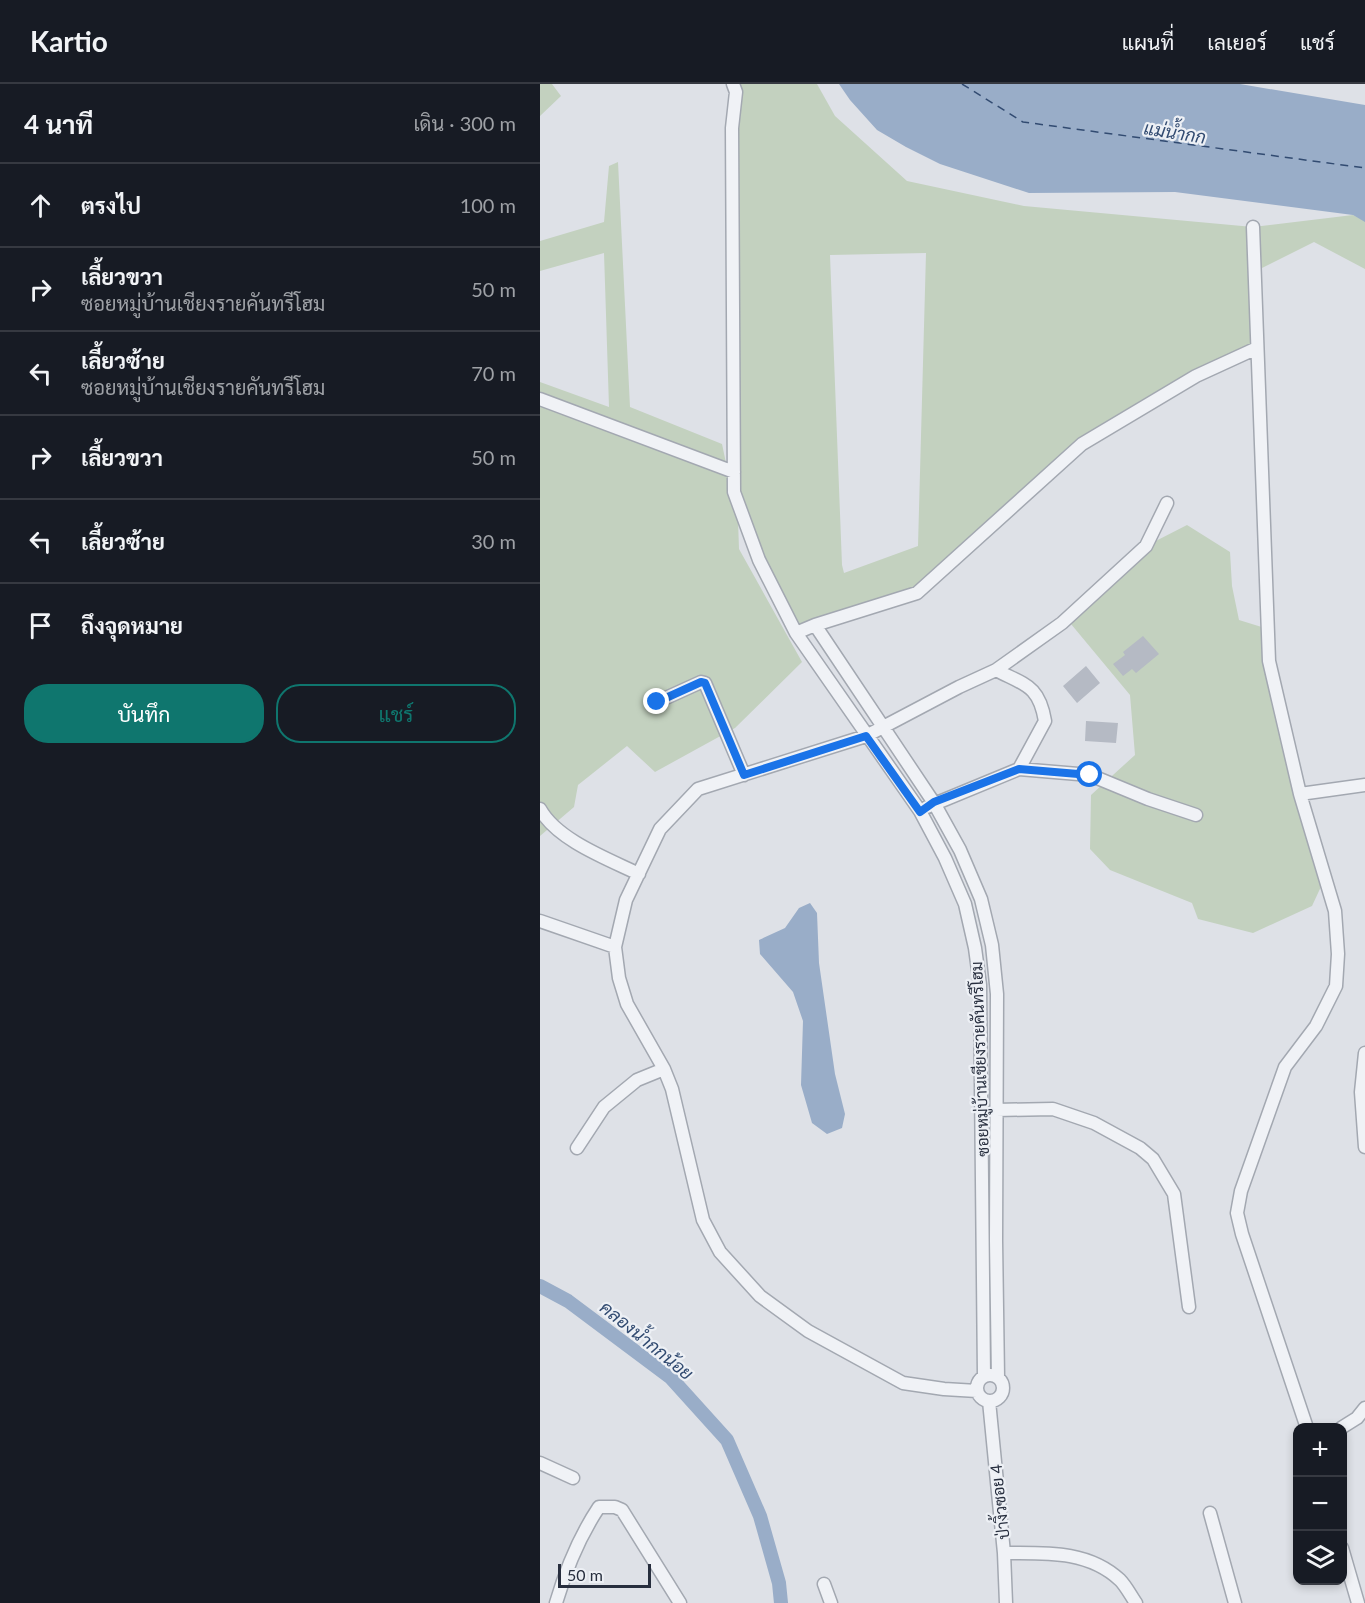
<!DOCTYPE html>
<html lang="th">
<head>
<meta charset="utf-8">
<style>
  body { margin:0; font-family:Lato,Sarabun,sans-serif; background:#20242c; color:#f1f3f6 }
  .controls { position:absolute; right:18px; bottom:18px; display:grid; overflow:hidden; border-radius:12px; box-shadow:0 3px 9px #0003 }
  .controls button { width:54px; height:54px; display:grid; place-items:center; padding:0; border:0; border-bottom:2px solid #363941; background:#171b24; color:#f1f3f6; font:30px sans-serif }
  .scale { position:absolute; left:18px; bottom:15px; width:93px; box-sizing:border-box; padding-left:6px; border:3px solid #272e3e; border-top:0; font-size:16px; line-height:21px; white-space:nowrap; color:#272e3e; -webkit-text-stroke:4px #edf0f5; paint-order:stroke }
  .stop { position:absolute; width:18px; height:18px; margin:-14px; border:4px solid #1a73e8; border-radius:50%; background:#fff }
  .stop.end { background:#1a73e8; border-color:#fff; box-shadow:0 2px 6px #0008 }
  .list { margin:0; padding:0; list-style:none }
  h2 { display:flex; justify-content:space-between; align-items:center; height:78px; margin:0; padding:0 24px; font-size:26px }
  h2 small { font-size:20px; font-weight:400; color:#9ea1a6 }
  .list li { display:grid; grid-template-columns:39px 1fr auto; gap:18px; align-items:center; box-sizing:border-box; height:84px; padding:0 24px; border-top:2px solid #363941 }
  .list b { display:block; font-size:22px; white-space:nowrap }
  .list p { margin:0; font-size:20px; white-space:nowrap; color:#9ea1a6 }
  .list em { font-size:20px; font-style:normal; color:#9ea1a6 }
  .actions { display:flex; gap:12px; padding:18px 24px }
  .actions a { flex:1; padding:14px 0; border:2px solid #0f766e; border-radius:24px; text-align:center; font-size:21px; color:#0f766e }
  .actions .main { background:#0f766e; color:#fff }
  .icon { flex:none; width:33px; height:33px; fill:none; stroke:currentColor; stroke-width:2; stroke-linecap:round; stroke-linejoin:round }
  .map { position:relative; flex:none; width:825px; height:1519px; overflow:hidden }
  header { display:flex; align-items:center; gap:36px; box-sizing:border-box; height:84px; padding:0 30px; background:#171b24; border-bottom:2px solid #363941 }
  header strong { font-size:28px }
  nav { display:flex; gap:33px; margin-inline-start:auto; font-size:21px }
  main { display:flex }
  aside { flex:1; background:#171b24 }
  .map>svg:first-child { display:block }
  .green { fill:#c3d1bf; fill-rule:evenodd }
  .water { fill:#99adc8 }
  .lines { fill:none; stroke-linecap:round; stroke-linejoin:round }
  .canal { stroke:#99adc8; stroke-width:14 }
  .ferry { stroke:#324b71; stroke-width:1.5; stroke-dasharray:8 6; stroke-linecap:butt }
  .building { fill:#b5bac4 }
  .minor-casing { stroke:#a3a8b1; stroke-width:15 }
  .minor { stroke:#f0f2f6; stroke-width:12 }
  .route { stroke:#1a73e8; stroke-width:8 }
  .labels { text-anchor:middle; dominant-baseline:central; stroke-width:4.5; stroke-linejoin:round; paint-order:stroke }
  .street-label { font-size:16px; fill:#272e3e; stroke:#edf0f5 }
  .water-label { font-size:18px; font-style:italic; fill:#324b71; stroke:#edf0f5 }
</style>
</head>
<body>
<header>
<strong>Kartio</strong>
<nav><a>แผนที่</a><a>เลเยอร์</a><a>แชร์</a></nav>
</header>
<main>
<aside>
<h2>4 นาที<small>เดิน · 300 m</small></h2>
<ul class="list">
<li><svg class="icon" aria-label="ahead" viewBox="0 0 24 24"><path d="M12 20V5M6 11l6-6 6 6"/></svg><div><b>ตรงไป</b></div><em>100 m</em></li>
<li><svg class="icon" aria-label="right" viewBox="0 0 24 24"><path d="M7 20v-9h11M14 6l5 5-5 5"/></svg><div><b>เลี้ยวขวา</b><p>ซอยหมู่บ้านเชียงรายคันทรีโฮม</p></div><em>50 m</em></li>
<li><svg class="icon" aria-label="left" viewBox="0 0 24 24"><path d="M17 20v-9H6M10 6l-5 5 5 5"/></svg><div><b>เลี้ยวซ้าย</b><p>ซอยหมู่บ้านเชียงรายคันทรีโฮม</p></div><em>70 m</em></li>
<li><svg class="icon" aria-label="right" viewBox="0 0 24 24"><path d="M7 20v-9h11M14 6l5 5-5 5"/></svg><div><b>เลี้ยวขวา</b></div><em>50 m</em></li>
<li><svg class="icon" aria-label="left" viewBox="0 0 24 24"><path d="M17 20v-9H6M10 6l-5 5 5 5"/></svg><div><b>เลี้ยวซ้าย</b></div><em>30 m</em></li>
<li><svg class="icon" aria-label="arrive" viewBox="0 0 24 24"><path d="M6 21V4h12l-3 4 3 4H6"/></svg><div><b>ถึงจุดหมาย</b></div></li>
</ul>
<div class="actions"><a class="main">บันทึก</a><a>แชร์</a></div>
</aside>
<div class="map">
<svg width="825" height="1519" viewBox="0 0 825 1519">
  <rect width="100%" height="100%" fill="#dee1e7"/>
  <!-- green -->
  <path class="green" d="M0,0h12l9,12 -21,20z
    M193,0h84l18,32 72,65 117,25 229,21 100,-12 12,6v48l-51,-27 -56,28 -1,78 -175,96 -165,149 -121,40 -62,-141zM386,169l-8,293 -74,27 -2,-8 -12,-310z
    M78,78l12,245 92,37 16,76 1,29 63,113 -67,66 -80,44 -28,-26 -49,39 -4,22 -34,29v-454l69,25 -5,-154 -64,18v-30l64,-19 5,-56z
    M647,441l43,27 2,34 7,34 29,9 57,249 -13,28 -59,27 -55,-14 -6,-16 -82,-33 -20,-21 1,-54 44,-40 -5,-60 -64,-77 80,-72z"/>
  <!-- water -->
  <path class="water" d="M299,0h401l125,21v117l-12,-7 -178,-23 -146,1 -89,-29 -34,-17 -29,-17 -27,-30z
    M270,819l7,10 2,50 16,111 10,40 -3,14 -15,6 -15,-11 -11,-38 2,-64 -10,-29 -33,-38 -1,-14 26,-12 14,-20z"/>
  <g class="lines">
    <!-- canal -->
    <path class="canal" d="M0,1202l28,15 103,77 56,62 33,76 19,67 2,20"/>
    <!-- ferry -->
    <path class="ferry" d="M422,0l61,38 342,46"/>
  </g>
  <!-- building -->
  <path class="building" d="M603,552l16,18 -23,19 -4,-4 -9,7 -10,-12 12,-9 -2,-3z
    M546,582l14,17 -23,20 -14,-17z
    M546,637l32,2 -2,20 -31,-2z"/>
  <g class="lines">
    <defs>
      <path id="minor" d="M193,0l3,8 -4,36 2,364 25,68 37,73 124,178 25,47 20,46 10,44 5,37 4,391
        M713,143l16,434 31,133 35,117 3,43 -2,32 -20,40 -31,41 -44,124 -4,22 5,21 65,194
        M0,315l194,73
        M275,541l119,178 26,47 21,49 11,46 5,49 -1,247 2,136
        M256,549l19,-8 102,-32 165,-149 114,-68 61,-28
        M117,618l44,-20 4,1 39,92
        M479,685l71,6 58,24 48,16
        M760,710l65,-9
        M387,723l92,-38 26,-48c-6,-36 -20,-36 -49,-51
        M0,725c17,31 68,50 99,65
        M0,837l75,26
        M825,969l-4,39 4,55
        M456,1026l57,-1 41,14 46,25 13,11 21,35 15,113
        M37,1064l27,-41 33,-27 27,-11
        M437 1304a13 13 0 1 1 26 0a13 13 0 1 1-26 0Z
        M437,1307l-33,-2 -41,-6 -95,-52 -48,-35 -40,-44 -17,-32 -31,-131 -8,-20 -37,-65 -8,-26 -4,-31 11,-47 34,-71 38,-40 168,-53 93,-49 37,-17 66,-47 84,-77 21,-43
        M449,1317l15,152 2,50
        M801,1344l16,-10 8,-10
        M0,1379l33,15
        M670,1429l25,90
        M802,1464l16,55
        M464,1469c41,0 84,-3 116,27 6,6 11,16 16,23
        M284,1500l7,19
        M16,1519c10,-34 23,-66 43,-96h16l7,3 58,93"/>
    </defs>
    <!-- minor casing -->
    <use href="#minor" class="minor-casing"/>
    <!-- minor -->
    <use href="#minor" class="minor"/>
  </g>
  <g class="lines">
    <!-- route -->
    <path class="route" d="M117,618l44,-20 4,1 39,92 122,-39 54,76 14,-10 85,-33 71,6"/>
  </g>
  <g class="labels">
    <!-- street labels -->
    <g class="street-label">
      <text transform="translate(439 975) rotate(-92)">ซอยหมู่บ้านเชียงรายคันทรีโฮม</text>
      <text transform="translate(459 1418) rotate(-96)">ป่างิ้วซอย 4</text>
    </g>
    <!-- water labels -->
    <g class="water-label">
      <text transform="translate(635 48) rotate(9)">แม่น้ำกก</text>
      <text transform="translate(107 1256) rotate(39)">คลองน้ำกกน้อย</text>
    </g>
  </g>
</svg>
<div class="controls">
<button>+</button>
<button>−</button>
<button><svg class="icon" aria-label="layers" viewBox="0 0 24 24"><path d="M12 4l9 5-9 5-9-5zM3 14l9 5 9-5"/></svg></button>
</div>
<div class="scale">50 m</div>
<div class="stop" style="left:550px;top:691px"></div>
<div class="stop end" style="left:117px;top:618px"></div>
</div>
</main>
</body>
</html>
